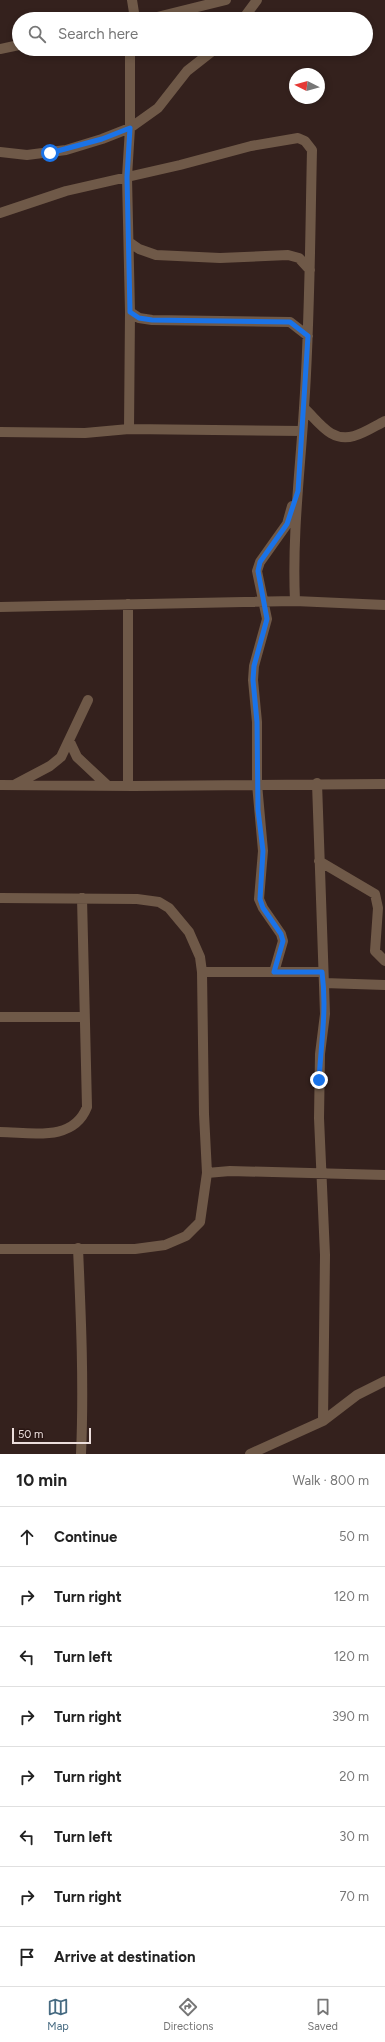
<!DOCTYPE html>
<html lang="en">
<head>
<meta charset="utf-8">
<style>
  body { margin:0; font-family:Figtree,sans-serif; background:#f2f2f2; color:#222 }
  .compass { position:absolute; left:289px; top:68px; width:36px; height:36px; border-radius:50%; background:#fff; box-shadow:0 2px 6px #0003; rotate:276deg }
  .scale { position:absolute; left:12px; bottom:10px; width:79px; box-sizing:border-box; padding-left:4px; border:2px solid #ecdedc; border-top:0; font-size:11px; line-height:14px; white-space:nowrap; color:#ecdedc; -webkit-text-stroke:3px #2a1714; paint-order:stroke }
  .stop { position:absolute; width:12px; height:12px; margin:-9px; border:3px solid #1a73e8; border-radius:50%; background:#fff }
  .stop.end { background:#1a73e8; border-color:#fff; box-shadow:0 1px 4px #0008 }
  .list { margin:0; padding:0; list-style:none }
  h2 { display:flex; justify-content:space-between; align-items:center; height:52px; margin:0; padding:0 16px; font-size:17px }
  h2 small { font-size:13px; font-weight:400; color:#767676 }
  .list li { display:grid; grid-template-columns:26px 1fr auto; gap:12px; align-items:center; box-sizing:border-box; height:60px; padding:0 16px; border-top:1px solid #e0e0e0 }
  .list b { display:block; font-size:15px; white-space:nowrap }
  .list em { font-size:13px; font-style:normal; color:#767676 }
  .icon { flex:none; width:22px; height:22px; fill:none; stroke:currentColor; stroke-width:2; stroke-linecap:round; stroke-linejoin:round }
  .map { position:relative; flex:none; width:385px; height:1454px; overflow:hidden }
  .search { position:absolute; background:#fff; box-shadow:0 2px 6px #0003; left:12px; right:12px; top:12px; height:44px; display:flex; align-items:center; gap:10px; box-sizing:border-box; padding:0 14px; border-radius:22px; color:#767676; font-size:15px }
  .sheet { height:532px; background:#fff }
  nav { display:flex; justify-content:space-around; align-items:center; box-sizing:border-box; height:56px; border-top:1px solid #e0e0e0; background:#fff; font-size:11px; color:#767676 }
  nav a { display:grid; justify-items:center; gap:2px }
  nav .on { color:#466a81 }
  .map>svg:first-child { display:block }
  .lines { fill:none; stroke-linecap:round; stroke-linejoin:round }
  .minor { stroke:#6f5948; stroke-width:10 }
  .tertiary { stroke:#6f5948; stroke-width:10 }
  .route { stroke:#1a73e8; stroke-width:5 }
</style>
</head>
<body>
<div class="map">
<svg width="385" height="1454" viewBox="0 0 385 1454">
  <rect width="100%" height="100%" fill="#34211d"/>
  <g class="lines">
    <!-- minor -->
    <path class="minor" d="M132,0l3,19
      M243,19l14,-19
      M0,152l27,3 39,-5 36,-11 28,-11 28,-20 29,-37 28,-22
      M0,213l66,-22 114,-26 71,-19 47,-8 7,3 7,9c-2,86 -2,172 -8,258 -4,64 -12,128 -9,193
      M129,242l10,7 17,6 64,3 68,-3 11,3 11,12
      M130,312l9,6 13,2 138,2 18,14
      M304,408c15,14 27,35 50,28 11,-3 21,-10 31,-15
      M129,429l1,-117 -3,-135 3,-49v-79
      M0,432l85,1 44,-4 173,2
      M128,604v182
      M0,607l295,-6 90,4
      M69,740l8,17 31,29
      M317,783l8,231 -5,40 -1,64 6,137 -2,166
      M16,784l34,-18 11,-9 27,-57
      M0,785l134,1 251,-2
      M319,861l56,33 3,14 -3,43 10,10
      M0,898l137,1 22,3 10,6 20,24 11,25 2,15 2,142 3,59 -7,49 -14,14 -21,9 -30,4h-135
      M202,972h120
      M274,972l9,-31 -2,-7 -18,-26 -4,-9 4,-48 -6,-67v-62l-4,-42 1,-14 13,-47 -10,-48 3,-9 27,-38 5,-18
      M324,983l61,2
      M0,1017h84
      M0,1132c30,0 73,11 87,-25l-5,-209
      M207,1173l23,-2 155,4
      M78,1248c3,69 6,137 3,206
      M250,1454l73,-33 34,-26 28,-14"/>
    <!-- tertiary -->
    <path class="tertiary" d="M149,19l77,-19
      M0,49l19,-4"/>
  </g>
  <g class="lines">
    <!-- route -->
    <path class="route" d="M50,153l52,-14 28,-11 -3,49 3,135 9,6 13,2 138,2 18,14 -10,155 -11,33 -27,38 -2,9 9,48 -13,47 -1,14 4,42 1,88 5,41 -3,48 3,9 18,26 2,7 -9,31h48c5,37 -1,72 -3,108"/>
  </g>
</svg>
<svg class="compass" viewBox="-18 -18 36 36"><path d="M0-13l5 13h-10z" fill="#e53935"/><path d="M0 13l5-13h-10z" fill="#767676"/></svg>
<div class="scale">50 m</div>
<div class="stop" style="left:50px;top:153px"></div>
<div class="stop end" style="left:319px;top:1080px"></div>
<div class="search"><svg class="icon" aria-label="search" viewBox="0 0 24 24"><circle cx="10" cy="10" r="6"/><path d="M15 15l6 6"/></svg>Search here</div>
</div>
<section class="sheet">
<h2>10 min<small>Walk · 800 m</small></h2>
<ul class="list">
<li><svg class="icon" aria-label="ahead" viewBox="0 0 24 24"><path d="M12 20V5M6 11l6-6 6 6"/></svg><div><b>Continue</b></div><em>50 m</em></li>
<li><svg class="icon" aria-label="right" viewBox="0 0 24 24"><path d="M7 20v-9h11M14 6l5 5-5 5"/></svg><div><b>Turn right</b></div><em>120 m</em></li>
<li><svg class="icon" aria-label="left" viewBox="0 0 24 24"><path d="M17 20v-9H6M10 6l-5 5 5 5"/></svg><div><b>Turn left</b></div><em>120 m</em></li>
<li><svg class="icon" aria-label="right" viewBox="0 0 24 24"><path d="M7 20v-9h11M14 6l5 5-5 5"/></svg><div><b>Turn right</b></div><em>390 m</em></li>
<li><svg class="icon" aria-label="right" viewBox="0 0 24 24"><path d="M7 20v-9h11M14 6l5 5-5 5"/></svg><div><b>Turn right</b></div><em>20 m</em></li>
<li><svg class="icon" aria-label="left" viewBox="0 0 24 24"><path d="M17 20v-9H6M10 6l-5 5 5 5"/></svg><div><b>Turn left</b></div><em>30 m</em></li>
<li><svg class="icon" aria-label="right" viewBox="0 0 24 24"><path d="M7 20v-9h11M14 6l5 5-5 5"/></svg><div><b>Turn right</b></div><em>70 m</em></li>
<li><svg class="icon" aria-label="arrive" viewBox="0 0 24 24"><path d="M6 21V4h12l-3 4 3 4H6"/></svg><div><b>Arrive at destination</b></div></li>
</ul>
</section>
<nav>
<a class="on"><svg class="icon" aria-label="map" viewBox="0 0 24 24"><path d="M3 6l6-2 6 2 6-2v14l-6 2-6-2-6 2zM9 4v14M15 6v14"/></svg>Map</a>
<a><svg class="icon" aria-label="directions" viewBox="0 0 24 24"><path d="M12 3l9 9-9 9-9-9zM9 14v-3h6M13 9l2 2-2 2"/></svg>Directions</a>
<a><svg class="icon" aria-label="saved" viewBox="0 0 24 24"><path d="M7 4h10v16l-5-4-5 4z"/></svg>Saved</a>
</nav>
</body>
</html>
